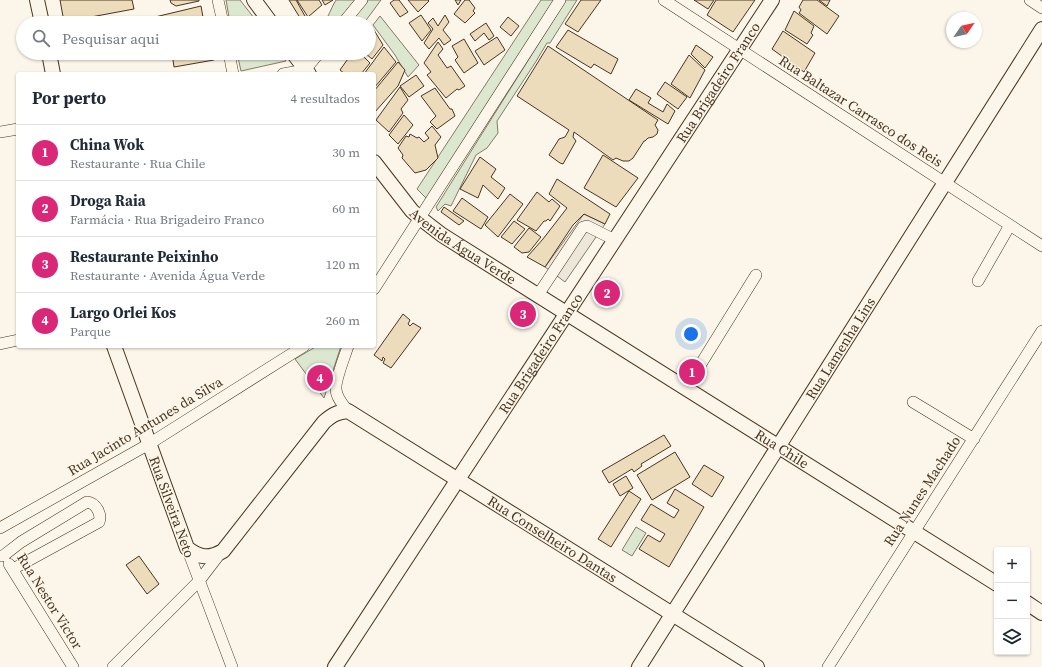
<!DOCTYPE html>
<html lang="pt">
<head>
<meta charset="utf-8">
<style>
  body { margin:0; font-family:"Source Serif 4",serif; background:#f6f6f7; color:#1f2937 }
  .controls { position:absolute; right:12px; bottom:12px; display:grid; overflow:hidden; border-radius:4px; box-shadow:0 1px 3px #0004 }
  .controls button { width:36px; height:36px; display:grid; place-items:center; padding:0; border:0; border-bottom:1px solid #e0e1e3; background:#fff; color:#1f2937; font:20px sans-serif }
  .compass { position:absolute; left:946px; top:12px; width:36px; height:36px; border-radius:50%; background:#fff; box-shadow:0 1px 3px #0004; rotate:56deg }
  .you { position:absolute; left:691px; top:334px; width:14px; height:14px; margin:-10px; border:3px solid #fff; border-radius:50%; background:#1a73e8; box-shadow:0 0 0 6px #1a73e833 }
  .badge { display:grid; place-items:center; width:26px; height:26px; border-radius:50%; background:#db2777; color:#fff; font-size:13px; font-weight:700 }
  .pin { position:absolute; translate:-50% -50%; border:2px solid #fff; box-shadow:0 1px 4px #0006 }
  .list { margin:0; padding:0; list-style:none }
  h2 { display:flex; justify-content:space-between; align-items:center; height:52px; margin:0; padding:0 16px; font-size:17px }
  h2 small { font-size:13px; font-weight:400; color:#747a83 }
  .list li { display:grid; grid-template-columns:26px 1fr auto; gap:12px; align-items:center; box-sizing:border-box; height:56px; padding:0 16px; border-top:1px solid #e0e1e3 }
  .list b { display:block; font-size:15px; white-space:nowrap }
  .list p { margin:0; font-size:13px; white-space:nowrap; color:#747a83 }
  .list em { font-size:13px; font-style:normal; color:#747a83 }
  .icon { flex:none; width:22px; height:22px; fill:none; stroke:currentColor; stroke-width:2; stroke-linecap:round; stroke-linejoin:round }
  .map { position:relative; flex:none; width:1042px; height:667px; overflow:hidden }
  .search { position:absolute; background:#fff; box-shadow:0 1px 3px #0004; left:16px; top:16px; width:360px; height:44px; display:flex; align-items:center; gap:10px; box-sizing:border-box; padding:0 14px; border-radius:22px; color:#747a83; font-size:15px }
  .panel { position:absolute; background:#fff; box-shadow:0 1px 3px #0004; left:16px; top:72px; width:360px; height:276px; border-radius:4px }
  .map>svg:first-child { display:block }
  .green { fill:#dce7d0; stroke:#887966 }
  .parking { fill:#ede7d9; stroke:#887966 }
  .building { fill:#ecdcbc; stroke:#4a3520 }
  .lines { fill:none; stroke-linecap:round; stroke-linejoin:round }
  .minor-casing { stroke:#4a3520; stroke-width:12 }
  .major-casing { stroke:#4a3520; stroke-width:16 }
  .minor { stroke:#fbf6e9; stroke-width:11 }
  .major { stroke:#fbf6e9; stroke-width:14 }
  .labels { text-anchor:middle; dominant-baseline:central; stroke-width:3; stroke-linejoin:round; paint-order:stroke }
  .street-label { font-size:14px; fill:#4a3520; stroke:#fbf6e9 }
</style>
</head>
<body>
<div class="map">
<svg width="1042" height="667" viewBox="0 0 1042 667">
  <rect width="100%" height="100%" fill="#fbf6e9"/>
  <!-- green -->
  <path class="green" d="M226,0h14l18,23h-28z
    M336,0h24l-19,23h-17c5,-7 7,-15 12,-23z
    M368,0h13l-17,23h-15z
    M541,0h19l-127,205 -16,-16z
    M566,0h11l-27,43h-3l-12,20 -38,58 1,12 -11,15 -11,7 -25,51 -6,-2 -7,7 -2,-4z
    M380,16l39,49 -11,12 -13,-22 -22,-30z
    M237,53h43l6,8 -45,10z
    M317,346h24l-17,52 -29,-39z
    M636,527l10,6 -14,23 -10,-6z"/>
  <!-- parking -->
  <path class="parking" d="M584,214l21,10 -40,58 -20,-15z"/>
  <!-- building -->
  <path class="building" d="M60,0h72l2,9 -70,13z
    M170,0h29v1l-23,5 -5,-3z
    M289,0h7l10,18 -4,3z
    M297,0h22l3,5 -14,12z
    M322,0h11l-8,5z
    M394,0h5l9,12 -8,5 -10,-14z
    M408,0h20l1,1 -11,11z
    M455,0h6l-3,5z
    M465,0h4l6,8 -2,3 2,2 -10,10 -11,-9z
    M581,0h20l-23,32 -13,-8z
    M694,0h20l-6,9z
    M716,0h39l-22,32 -26,-17z
    M803,0h14l22,16 -12,18 -28,-21 2,-3 -2,-3z
    M819,0h11l-3,6z
    M201,6l3,17h-48l-1,-6z
    M794,11l20,15 -3,7 2,2 -6,9 -22,-14z
    M421,15l10,15 -9,11 -13,-18z
    M445,15l4,7 -6,8 8,10 -7,5 -5,-7 -10,11 -5,-6 9,-14 -5,-6 5,-5 5,8z
    M508,17l11,9 -8,10 -11,-9z
    M486,23l8,13 -5,4 -5,-7 -9,8 -5,-7z
    M371,25l12,20 -11,14 -7,-6h4v-25z
    M568,30l50,29 -7,15 -17,-10 -3,4 -35,-21z
    M783,31l32,22 -11,19 -32,-23z
    M497,37l8,13 -21,15 -9,-14z
    M464,39l14,24 -14,10 -9,-13 3,-3 -6,-11z
    M438,42l5,7 -5,6 9,13 4,-2 14,20 -6,4 -2,-1 -11,9 -19,-23 4,-3 -7,-9z
    M696,45l17,12 -8,11 -14,-14z
    M548,46l110,74 -3,5 3,5 -1,4 -4,3 -5,1 -3,3h-1l-11,17 -4,3h-6l-7,-3 -3,2 -39,-28 -1,5 3,4 -13,23 -3,-1 -11,-8 10,-16 6,-2 4,-7 -52,-34z
    M384,47l12,15 -22,26v-14h-10z
    M172,53h41l1,7 -40,7z
    M352,53h8l10,10 -9,11h-16l-5,-4z
    M689,55l16,15 -15,28 -19,-14z
    M398,62l7,8 -7,16 -24,27v-22z
    M416,75l8,11 -15,11 -9,-11z
    M665,82l22,15 -9,12 -21,-15z
    M400,87l8,13 -7,9 2,4 -14,19 -13,-12z
    M435,88l15,21h2l3,7 -18,13 -7,-7 6,-6 -15,-20z
    M636,89l15,9 -3,5 15,9 4,-8 8,7 -7,13 -39,-24z
    M404,115l9,10 -15,19 -9,-9z
    M432,126l9,11 -6,8 3,13 -12,12 -11,3 -13,-15 1,-3 -5,-7 8,-12 3,1 1,-3 7,4 2,-1 5,5 5,-4 -4,-5z
    M603,155l35,23 -22,29 -32,-19z
    M480,157l16,12 -5,8 14,11 -7,11 -15,-14 -5,13 -18,-9z
    M557,179l53,35 -5,10 -21,-10 -11,11 -28,42 -18,-10 16,-18 24,-31 -18,-14z
    M537,192l12,10 3,-3 8,7 -10,15 -2,-2 -2,2h-2l-8,10 -19,-11z
    M510,194l13,10 -25,33 -13,-12z
    M462,198l26,19 -7,12 -28,-18z
    M444,207l20,14 -5,4 -18,-13z
    M514,221l11,8 -13,15 -11,-7z
    M529,228l12,9 -12,15 -7,1 -8,-6z
    M403,314l7,6 -2,4 2,2 3,-3 8,5 -30,40 -8,-5 2,-4 -2,-2 -1,4 -8,-6z
    M664,435l7,11 -30,18 1,2 -8,6 -2,-3 -23,14 -7,-12z
    M675,452l15,25 -38,23 -15,-25z
    M704,465l20,12 -12,20 -20,-13z
    M626,476l7,12 -13,8 -7,-12z
    M675,489l29,18 -35,60 -30,-18 9,-14 12,7 5,-8 -24,-14 10,-16 23,14 5,-8 -12,-7z
    M629,491l12,8 -30,48 -13,-8z
    M139,556l20,28 -12,10 -21,-29z"/>
  <g class="lines">
    <defs>
      <path id="minor" d="M218,0l5,23
        M664,0l378,246
        M1030,0l12,8
        M343,23l19,-23
        M229,53l4,21
        M283,74l22,-4 14,-17
        M0,132l18,-3
        M978,281l32,-56
        M374,289l186,-289
        M538,295l45,-68 4,-1 28,14
        M0,344l18,-4
        M686,388l70,-113
        M913,402l61,37
        M348,411c-5,-6 -12,-14 -12,-22 -1,-9 9,-33 12,-43
        M0,528l149,-84 155,-98
        M187,548l45,119
        M0,556h3l18,-14 66,-40c9,1 15,12 12,20l-86,47
        M9,564l64,103
        M113,667l86,-86 23,-30
        M828,667l214,-336"/>
      <g id="major">
        <path d="M37,0l5,23"/>
        <path d="M254,0l17,23"/>
        <path d="M49,53l4,21"/>
        <path d="M293,53l16,21"/>
        <path id="s1" d="M374,162l38,49 8,7 22,17 555,349"/>
        <path id="s2" d="M114,346l73,202c12,10 22,11 36,3l101,-129c8,-7 13,-10 24,-11l409,256"/>
        <path d="M1027,603l15,10"/>
        <path id="s3" d="M335,667l437,-667"/>
        <path id="s4" d="M639,667l403,-638"/>
      </g>
    </defs>
    <!-- minor casing -->
    <use href="#minor" class="minor-casing"/>
    <!-- major casing -->
    <use href="#major" class="major-casing"/>
    <!-- minor -->
    <use href="#minor" class="minor"/>
    <!-- major -->
    <use href="#major" class="major"/>
  </g>
  <g class="labels">
    <!-- street labels -->
    <g class="street-label">
      <text stroke="none"><textPath href="#s3" startOffset="699">Rua Brigadeiro Franco</textPath></text>
      <text transform="translate(861 111) rotate(33)">Rua Baltazar Carrasco dos Reis</text>
      <text stroke="none"><textPath href="#s1" startOffset="124">Avenida Água Verde</textPath></text>
      <text stroke="none"><textPath href="#s4" startOffset="377">Rua Lamenha Lins</textPath></text>
      <text stroke="none"><textPath href="#s3" startOffset="375">Rua Brigadeiro Franco</textPath></text>
      <text transform="translate(145 426) rotate(-31)">Rua Jacinto Antunes da Silva</text>
      <text stroke="none"><textPath href="#s1" startOffset="502">Rua Chile</textPath></text>
      <text transform="translate(922 491) rotate(-57)">Rua Nunes Machado</text>
      <text transform="translate(172 507) rotate(70)">Rua Silveira Neto</text>
      <text stroke="none"><textPath href="#s2" startOffset="686">Rua Conselheiro Dantas</textPath></text>
      <text transform="translate(50 601) rotate(58)">Rua Nestor Victor</text>
    </g>
  </g>
</svg>
<div class="controls">
<button>+</button>
<button>−</button>
<button><svg class="icon" aria-label="layers" viewBox="0 0 24 24"><path d="M12 4l9 5-9 5-9-5zM3 14l9 5 9-5"/></svg></button>
</div>
<svg class="compass" viewBox="-18 -18 36 36"><path d="M0-13l5 13h-10z" fill="#e53935"/><path d="M0 13l5-13h-10z" fill="#747a83"/></svg>
<div class="you"></div>
<div class="pin badge" style="left:692px;top:372px">1</div>
<div class="pin badge" style="left:607px;top:293px">2</div>
<div class="pin badge" style="left:523px;top:314px">3</div>
<div class="pin badge" style="left:320px;top:378px">4</div>
<div class="search"><svg class="icon" aria-label="search" viewBox="0 0 24 24"><circle cx="10" cy="10" r="6"/><path d="M15 15l6 6"/></svg>Pesquisar aqui</div>
<section class="panel">
<h2>Por perto<small>4 resultados</small></h2>
<ul class="list">
<li><span class="badge">1</span><div><b>China Wok</b><p>Restaurante · Rua Chile</p></div><em>30 m</em></li>
<li><span class="badge">2</span><div><b>Droga Raia</b><p>Farmácia · Rua Brigadeiro Franco</p></div><em>60 m</em></li>
<li><span class="badge">3</span><div><b>Restaurante Peixinho</b><p>Restaurante · Avenida Água Verde</p></div><em>120 m</em></li>
<li><span class="badge">4</span><div><b>Largo Orlei Kos</b><p>Parque</p></div><em>260 m</em></li>
</ul>
</section>
</div>
</body>
</html>
